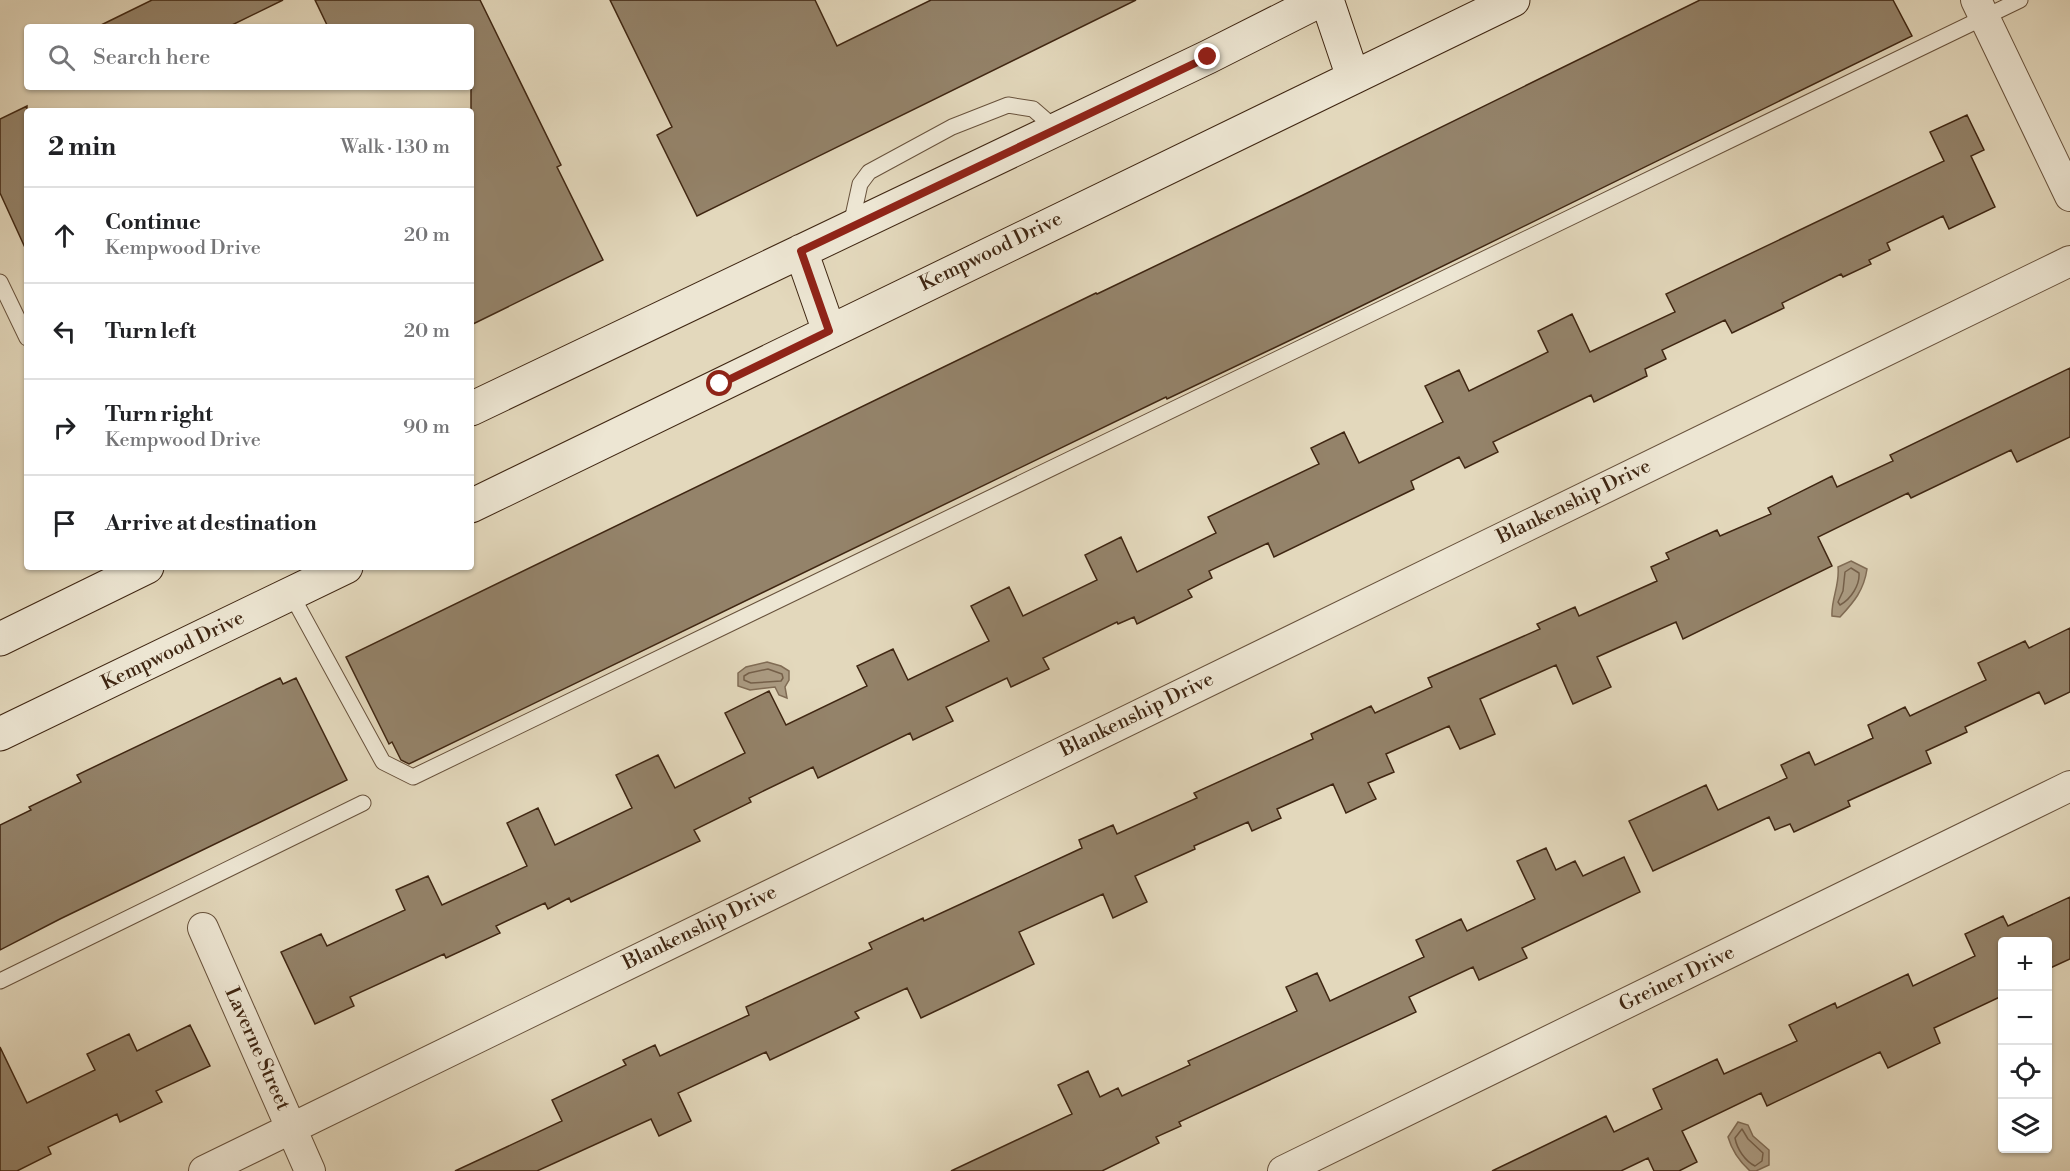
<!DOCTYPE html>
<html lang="en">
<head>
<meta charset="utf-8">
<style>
  body { margin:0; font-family:"Libre Bodoni",serif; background:#f6f6f6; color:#202124 }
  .controls { position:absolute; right:18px; bottom:18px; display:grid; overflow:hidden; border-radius:6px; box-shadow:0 2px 4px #0004 }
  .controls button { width:54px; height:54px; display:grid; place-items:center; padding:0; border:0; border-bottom:2px solid #e0e0e0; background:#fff; color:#202124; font:30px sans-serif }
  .stop { position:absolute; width:18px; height:18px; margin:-14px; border:4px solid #8f2418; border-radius:50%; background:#fff }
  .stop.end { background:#8f2418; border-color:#fff; box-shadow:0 2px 6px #0008 }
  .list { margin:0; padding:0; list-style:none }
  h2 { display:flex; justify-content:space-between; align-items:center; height:78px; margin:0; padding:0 24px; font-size:26px }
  h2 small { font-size:20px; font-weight:400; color:#757577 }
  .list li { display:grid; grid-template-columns:39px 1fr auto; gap:18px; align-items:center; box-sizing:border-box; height:96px; padding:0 24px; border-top:2px solid #e0e0e0 }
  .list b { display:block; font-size:22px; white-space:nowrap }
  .list p { margin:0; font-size:20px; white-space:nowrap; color:#757577 }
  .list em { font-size:20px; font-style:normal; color:#757577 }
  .icon { flex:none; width:33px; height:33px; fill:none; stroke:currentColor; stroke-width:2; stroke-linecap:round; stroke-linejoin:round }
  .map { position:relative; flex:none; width:2070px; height:1171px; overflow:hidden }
  .search { position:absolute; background:#fff; box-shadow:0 2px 4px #0004; left:24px; top:24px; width:450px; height:66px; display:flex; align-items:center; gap:15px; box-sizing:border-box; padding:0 21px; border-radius:6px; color:#757577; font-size:22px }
  .panel { position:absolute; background:#fff; box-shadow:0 2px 4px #0004; left:24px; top:108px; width:450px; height:462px; border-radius:6px }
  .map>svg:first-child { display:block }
  .water { fill:#ab9b82; stroke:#806c55; stroke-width:1.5 }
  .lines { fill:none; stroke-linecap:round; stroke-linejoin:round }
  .shore { stroke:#75604a; stroke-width:1.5 }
  .building { fill:#94836a; stroke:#3f2612; stroke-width:1.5 }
  .lane-casing { stroke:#68523c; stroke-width:17 }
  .street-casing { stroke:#68523c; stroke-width:32 }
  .secondary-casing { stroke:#3f2612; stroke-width:35 }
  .lane { stroke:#ede6d3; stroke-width:15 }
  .street { stroke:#ede6d3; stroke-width:30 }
  .secondary { stroke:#ede6d3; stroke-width:33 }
  .route { stroke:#8f2418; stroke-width:8 }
  .labels { text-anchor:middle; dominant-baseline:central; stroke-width:4.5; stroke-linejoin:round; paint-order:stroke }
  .street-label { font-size:20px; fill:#3f2612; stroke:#ede6d3 }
</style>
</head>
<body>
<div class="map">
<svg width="2070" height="1171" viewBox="0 0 2070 1171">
  <rect width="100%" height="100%" fill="#e3d8bc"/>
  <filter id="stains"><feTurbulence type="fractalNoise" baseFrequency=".00333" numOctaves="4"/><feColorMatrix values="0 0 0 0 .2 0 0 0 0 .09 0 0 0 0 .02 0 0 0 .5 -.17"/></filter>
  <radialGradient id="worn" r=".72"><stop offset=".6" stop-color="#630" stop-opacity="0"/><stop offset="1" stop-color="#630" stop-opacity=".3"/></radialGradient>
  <!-- water -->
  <path class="water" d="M1851,561l16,8c-3,21 -13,33 -27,48l-8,-1c-1,-17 8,-31 6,-49z
    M767,662l14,4 8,5v9l-4,7 2,11 -8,-3 -4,-8 -25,3 -12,-4v-13l8,-6z
    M1738,1122l10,3 5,11 16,14v15l-13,6h-6c-11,-10 -18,-20 -22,-34z"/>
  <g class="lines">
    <!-- shore -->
    <path class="shore" d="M1851,568l8,5c1,12 -8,26 -19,32l-2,-3 5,-11 2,-19z
      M768,669l14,5 1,4 -2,3 -30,2 -7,-3v-4l5,-3z
      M1742,1129l6,10 15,14 -1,8 -7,5c-10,-5 -18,-17 -20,-28z"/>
  </g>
  <!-- building -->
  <path class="building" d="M152,0h131l-55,27h-131z
    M315,0h165l81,165 -4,2 46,93 -132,65v-298h-143z
    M610,0h205l22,46 94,-46h205l-439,216 -40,-81 15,-8z
    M1700,0h193l19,36 -569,279 -176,84 -1,-2 -757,367 -8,-4 -9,-18 -3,2 -43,-87 750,-364 1,1 206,-99z
    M27,106v146l-27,-59v-74z
    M1967,115l17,35 -13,6 24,51 -46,22 -6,-13 -56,27 3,7 -21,10 2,4 -28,13 -2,-3 -59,29 2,5 -52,25 -7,-13 -63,30 4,9 -21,10 2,7 -53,26 -3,-7 -98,47 5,10 -33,16 -6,-11 -48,24 3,8 -140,68 -6,-14 -59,28 3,7 -24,12 4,7 -55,27 -3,-7 -16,7 -1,-2 -74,36 6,11 -38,18 -4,-9 -61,29 7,14 -40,19 -3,-7 -92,45 -5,-11 -64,31 2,4 -57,28 6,11 -129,61 -2,-4 -21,11 -3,-6 -49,23 4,7 -54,25 -2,-4 -94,43 4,9 -39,18 -34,-72 40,-18 6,12 78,-36 -9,-20 32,-14 14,29 85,-39 -20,-43 31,-15 17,37 77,-37 -16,-33 42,-20 17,33 70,-35 -20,-40 44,-22 17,34 81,-39 -10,-20 36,-17 15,31 81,-39 -18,-35 38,-19 14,29 74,-36 -12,-25 36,-18 16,35 79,-39 -8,-16 111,-53 -8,-16 33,-16 15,31 84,-41 -18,-36 34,-16 10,21 79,-39 -10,-21 34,-17 18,38 85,-40 -9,-18 278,-133 -14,-29z
    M2070,368v69l-53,25 -6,-12 -100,48 -3,-5 -90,44 14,29 -149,73 -7,-17 -79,35 14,30 -38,17 -17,-39 -76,34 15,35 -35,15 -11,-23 -63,28 8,18 -26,11 8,16 -30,14 -13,-29 -56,25 4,9 -29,13 -4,-9 -54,24 1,3 -60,27 12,26 -34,16 -10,-24 -84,38 15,32 -73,35 -40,19 -14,-30 -52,24 4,6 -89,42 -4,-8 -88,41 13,28 -32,15 -8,-17 -114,52h-82l107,-50 -10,-21 74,-35 -3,-5 32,-15 5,11 89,-41 -3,-8 126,-58 -3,-6 54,-25 1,3 158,-73 -3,-8 34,-15 4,9 80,-36 -3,-5 119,-54 -2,-5 60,-28 4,7 57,-26 -4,-9 112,-49 -3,-5 38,-17 4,9 78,-35 -6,-14 18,-8 -3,-6 51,-23 3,6 51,-22 -3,-6 64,-32 5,11 56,-26 -3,-6z
    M2070,628v64l-25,12 -6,-12 -74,35 2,5 -41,19 5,12 -83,38 2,5 -56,26 -4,-8 -15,6 -6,-13 -116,54 -24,-50 77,-36 12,25 69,-32 -6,-13 28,-13 6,13 58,-27 -5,-13 37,-18 5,9 76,-36 -8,-17 47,-22 4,7z
    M280,678l3,6 13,-6 51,102 -287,139 -60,31v-125l31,-15 -2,-3 52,-25 -4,-7z
    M1546,848l10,22 19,-9 8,15 41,-19 16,35 -118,56 5,10 -48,22 -6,-13 -64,30 7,15 -237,110 2,4 -25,11 3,6 -57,28h-151l121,-57 -14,-29 30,-14 12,26 18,-9 4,8 68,-31 -2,-4 109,-50 -11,-24 31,-14 13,28 94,-44 -8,-17 45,-21 6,12 68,-32 -18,-38z
    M2070,897v62l-22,10v-27h-46v54l-68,32 6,15 -52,25 -8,-16 -113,54 -6,-13 -79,38 15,31 -18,9h-25l-6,-13 -27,13h-129l114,-55 8,16 48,-23 -9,-20 64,-30 7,15 73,-33 -8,-16 46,-22 2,5 71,-34 5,12 62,-30 -10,-22 38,-18 5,10z
    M190,1025l20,41 -54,25 6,11 -42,20 -3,-8 -69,33 3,7 -34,17h-17v-124l27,56 68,-33 -8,-16 42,-20 8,17z"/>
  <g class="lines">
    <defs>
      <path id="lane" d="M851,225l9,-41 9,-12 83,-45 56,-22 25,4 23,20
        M0,282l27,56
        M291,594l92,168 30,15 1607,-777
        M0,981l363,-178"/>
      <path id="street" d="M1976,0l94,196
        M203,928l107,243
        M204,1171l1866,-910
        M1283,1171l787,-385"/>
      <path id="secondary" d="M1327,0l26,77
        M801,251l28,80
        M471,409l737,-352 113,-57
        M471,506l1042,-506
        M0,639l147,-72
        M0,734l346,-167"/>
    </defs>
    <!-- lane casing -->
    <use href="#lane" class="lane-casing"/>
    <!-- street casing -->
    <use href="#street" class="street-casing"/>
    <!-- secondary casing -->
    <use href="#secondary" class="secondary-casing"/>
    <!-- lane -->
    <use href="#lane" class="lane"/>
    <!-- street -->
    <use href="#street" class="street"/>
    <!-- secondary -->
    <use href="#secondary" class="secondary"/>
  </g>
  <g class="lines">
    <!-- route -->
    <path class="route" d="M720,384l109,-53 -28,-80 407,-194"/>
  </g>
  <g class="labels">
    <!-- street labels -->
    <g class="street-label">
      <text transform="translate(991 252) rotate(-26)">Kempwood Drive</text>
      <text transform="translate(1574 502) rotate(-26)">Blankenship Drive</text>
      <text transform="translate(173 651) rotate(-26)">Kempwood Drive</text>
      <text transform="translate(1137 715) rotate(-26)">Blankenship Drive</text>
      <text transform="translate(700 928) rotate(-26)">Blankenship Drive</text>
      <text transform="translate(1677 979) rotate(-26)">Greiner Drive</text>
      <text transform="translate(257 1049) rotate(66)">Laverne Street</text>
    </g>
  </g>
  <rect width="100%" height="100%" filter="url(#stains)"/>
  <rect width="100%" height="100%" fill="url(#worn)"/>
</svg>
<div class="controls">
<button>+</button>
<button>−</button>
<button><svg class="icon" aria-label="locate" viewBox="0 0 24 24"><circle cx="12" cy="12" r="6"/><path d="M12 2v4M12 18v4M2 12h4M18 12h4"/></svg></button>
<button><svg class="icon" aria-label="layers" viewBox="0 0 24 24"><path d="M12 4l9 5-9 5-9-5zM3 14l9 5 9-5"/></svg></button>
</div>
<div class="stop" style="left:720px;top:384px"></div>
<div class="stop end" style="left:1208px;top:57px"></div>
<div class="search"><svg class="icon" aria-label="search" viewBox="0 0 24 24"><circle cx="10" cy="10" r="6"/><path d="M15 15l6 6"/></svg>Search here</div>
<section class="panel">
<h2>2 min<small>Walk · 130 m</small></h2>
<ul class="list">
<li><svg class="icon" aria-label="ahead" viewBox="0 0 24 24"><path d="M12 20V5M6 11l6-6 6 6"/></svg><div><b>Continue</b><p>Kempwood Drive</p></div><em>20 m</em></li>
<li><svg class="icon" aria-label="left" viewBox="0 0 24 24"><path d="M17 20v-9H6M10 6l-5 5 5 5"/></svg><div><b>Turn left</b></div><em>20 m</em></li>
<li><svg class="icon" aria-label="right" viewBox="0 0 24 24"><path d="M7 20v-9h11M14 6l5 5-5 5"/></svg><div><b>Turn right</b><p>Kempwood Drive</p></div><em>90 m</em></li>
<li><svg class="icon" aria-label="arrive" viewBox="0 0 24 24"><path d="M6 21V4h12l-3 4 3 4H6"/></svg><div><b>Arrive at destination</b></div></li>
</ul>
</section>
</div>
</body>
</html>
